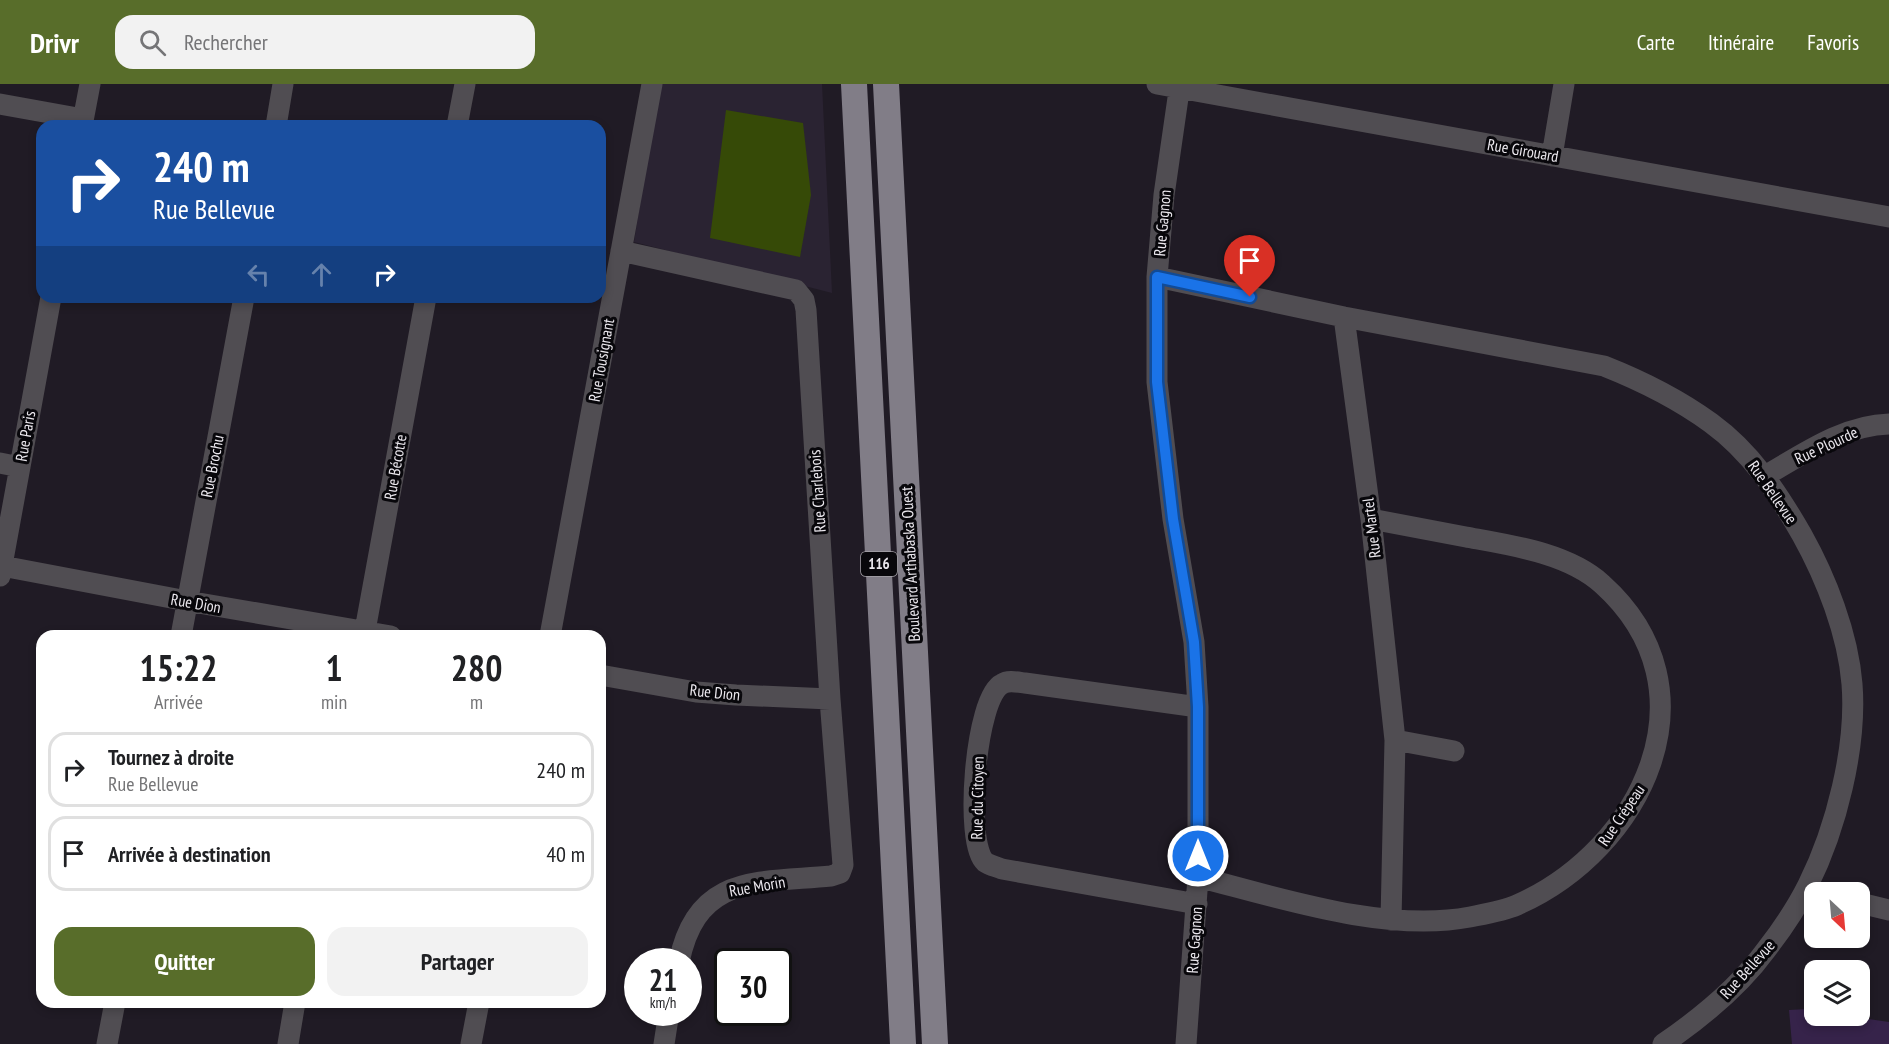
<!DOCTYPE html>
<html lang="fr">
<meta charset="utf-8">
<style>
:root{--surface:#fff;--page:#f2f2f2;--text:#202124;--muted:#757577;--line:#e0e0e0;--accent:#586d2a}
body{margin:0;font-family:"PT Sans Narrow",sans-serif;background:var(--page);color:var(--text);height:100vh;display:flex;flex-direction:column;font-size:22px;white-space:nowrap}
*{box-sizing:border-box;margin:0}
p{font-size:20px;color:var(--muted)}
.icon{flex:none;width:33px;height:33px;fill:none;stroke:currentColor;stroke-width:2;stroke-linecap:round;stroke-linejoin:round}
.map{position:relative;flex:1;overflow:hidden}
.sheet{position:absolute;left:36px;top:546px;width:570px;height:378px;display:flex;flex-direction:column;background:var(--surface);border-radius:18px;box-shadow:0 3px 9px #0003}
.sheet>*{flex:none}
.hud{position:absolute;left:36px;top:36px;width:570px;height:183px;border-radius:18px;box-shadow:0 3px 9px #0003;background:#1a4fa0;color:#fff;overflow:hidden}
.needle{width:39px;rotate:154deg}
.fabs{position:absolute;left:1804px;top:798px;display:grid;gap:12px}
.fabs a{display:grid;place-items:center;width:66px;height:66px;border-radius:12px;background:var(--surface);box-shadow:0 3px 9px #0003;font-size:30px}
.speed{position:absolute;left:624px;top:864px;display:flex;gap:12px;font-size:30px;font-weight:700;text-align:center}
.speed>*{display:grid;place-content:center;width:78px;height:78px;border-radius:50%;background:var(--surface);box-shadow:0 3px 9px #0003;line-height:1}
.speed small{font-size:15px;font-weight:400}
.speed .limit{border:3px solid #111;border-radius:9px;background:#fff;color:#111}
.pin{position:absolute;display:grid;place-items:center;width:51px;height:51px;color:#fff;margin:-62px -26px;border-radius:50% 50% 50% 0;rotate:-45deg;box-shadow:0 0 6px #0007}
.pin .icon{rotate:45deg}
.me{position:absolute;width:66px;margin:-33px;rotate:0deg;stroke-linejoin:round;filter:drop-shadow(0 0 4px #0008)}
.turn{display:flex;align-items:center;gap:21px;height:126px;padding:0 18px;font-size:27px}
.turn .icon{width:78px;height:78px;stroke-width:2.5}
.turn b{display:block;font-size:42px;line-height:51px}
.lanes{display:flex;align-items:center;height:57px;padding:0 18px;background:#0003;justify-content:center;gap:30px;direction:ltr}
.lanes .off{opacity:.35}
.eta{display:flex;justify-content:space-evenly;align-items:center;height:102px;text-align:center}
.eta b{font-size:36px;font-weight:700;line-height:42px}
.cta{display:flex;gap:12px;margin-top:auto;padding:12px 18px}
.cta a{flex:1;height:69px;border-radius:18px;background:var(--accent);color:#fff;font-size:24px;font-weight:700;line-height:69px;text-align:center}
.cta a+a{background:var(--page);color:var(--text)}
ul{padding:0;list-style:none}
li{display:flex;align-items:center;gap:18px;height:75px;margin:0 12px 9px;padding:0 6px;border:3px solid var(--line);border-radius:18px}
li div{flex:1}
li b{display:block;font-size:22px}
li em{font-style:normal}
header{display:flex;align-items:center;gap:36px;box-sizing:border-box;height:84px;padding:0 30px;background:var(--accent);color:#fff}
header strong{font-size:28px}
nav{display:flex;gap:33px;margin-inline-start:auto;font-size:21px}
.search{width:420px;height:54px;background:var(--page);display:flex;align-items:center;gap:15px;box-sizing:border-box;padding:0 21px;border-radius:18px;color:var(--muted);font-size:22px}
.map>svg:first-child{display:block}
.built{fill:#2a2332}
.green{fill:#36234a}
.building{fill:#364a07}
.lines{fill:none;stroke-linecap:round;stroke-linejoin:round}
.minor{stroke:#504d52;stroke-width:21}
.major{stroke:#817d87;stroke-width:26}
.route-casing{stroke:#114b97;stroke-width:15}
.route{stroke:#1a73e8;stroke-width:10}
.labels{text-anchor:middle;stroke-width:6;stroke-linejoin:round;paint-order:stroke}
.shield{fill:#08070b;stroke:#a7a4aa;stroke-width:1.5}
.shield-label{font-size:15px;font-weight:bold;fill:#ebe8ee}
.street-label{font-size:16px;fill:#ebe8ee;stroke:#08070b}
</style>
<header>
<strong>Drivr</strong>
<div class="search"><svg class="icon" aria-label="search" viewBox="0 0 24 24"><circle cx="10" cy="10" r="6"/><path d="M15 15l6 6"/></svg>Rechercher</div>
<nav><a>Carte</a><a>Itinéraire</a><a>Favoris</a></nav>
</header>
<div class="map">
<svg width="1889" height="960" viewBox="0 0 1889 960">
<rect width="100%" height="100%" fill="#201b25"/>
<path class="built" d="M 659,0 L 822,0 L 832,209 L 634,158 Z"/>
<path class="green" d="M 1808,925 L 1815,926 L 1815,932 L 1848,932 L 1889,938 L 1889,960 L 1792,960 L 1789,926 Z"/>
<path class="building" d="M 726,26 L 803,39 L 811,111 L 800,173 L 710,154 Z"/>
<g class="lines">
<path class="minor" d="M 1157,0 L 1889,133
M 1180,0 L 1164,111 L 1157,193 L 1157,298 L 1173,435 L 1194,558 L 1198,623 L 1198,793 L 1186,960
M 0,20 L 83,35
M 82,42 L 90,0
M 276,42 L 283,0
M 457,42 L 465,0
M 1552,72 L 1564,0
M 621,167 L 796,206 L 804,216 L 806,226 L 830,615 L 843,781 L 840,789 L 831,792 C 759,799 697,789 679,878
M 1157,193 L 1344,233 L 1604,282 C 1642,297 1678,315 1711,339 C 1751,368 1778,409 1802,451 C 1826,494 1848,550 1852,600 C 1857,663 1836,745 1808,801 C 1798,821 1780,848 1766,866 C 1739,903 1701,934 1663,960
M 1344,233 L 1371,435 L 1395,656 L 1391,836
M 0,379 L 20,383
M 1765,392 C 1803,370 1844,341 1889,340
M 2,482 L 187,517 L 391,552
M 0,492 L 51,213
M 181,552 L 244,213
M 364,552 L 426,213
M 550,552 L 652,0
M 600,591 L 696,608 L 736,611 L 830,615
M 1395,656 L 1454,667
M 1198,793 C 1280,814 1386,849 1470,833 C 1485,830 1503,827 1517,821 C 1642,766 1720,606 1602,500 C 1568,469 1510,461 1466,453 C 1434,447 1403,441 1371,435
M 1860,819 L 1889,826
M 1197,820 L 1002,785 C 997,783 989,781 985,778 C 964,760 975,613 1002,600 C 1008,596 1017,598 1025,599 L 1198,623
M 107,960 L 115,918
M 288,960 L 295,918
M 471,960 L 479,918
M 664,960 L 669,928"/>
<path class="major" d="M 854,0 L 903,960
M 886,0 L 935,960"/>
</g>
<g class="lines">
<defs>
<path id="route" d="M 1198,772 L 1198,623 L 1194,558 L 1173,435 L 1157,298 L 1157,193 L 1250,213"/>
</defs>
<use href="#route" class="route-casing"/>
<use href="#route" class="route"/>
</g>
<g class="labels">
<rect class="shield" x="861" y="468" width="36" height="24" rx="4.5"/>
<g class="shield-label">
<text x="879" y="485">116</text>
</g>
<g class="street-label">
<text transform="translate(1523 66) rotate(10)" y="6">Rue Girouard</text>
<text transform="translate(1162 139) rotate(-85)" y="6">Rue Gagnon</text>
<text transform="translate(601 276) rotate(-80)" y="6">Rue Tousignant</text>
<text transform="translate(25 352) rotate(-80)" y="6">Rue Paris</text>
<text transform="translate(1826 361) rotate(-25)" y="6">Rue Plourde</text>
<text transform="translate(212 382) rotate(-79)" y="6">Rue Brochu</text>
<text transform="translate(395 383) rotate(-80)" y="6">Rue Bécotte</text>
<text transform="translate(817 407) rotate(-94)" y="6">Rue Charlebois</text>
<text transform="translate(1773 408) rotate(55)" y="6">Rue Bellevue</text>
<text transform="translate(1371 444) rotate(-97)" y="6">Rue Martel</text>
<text transform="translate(910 480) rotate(-93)" y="6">Boulevard Arthabaska Ouest</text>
<text transform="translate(196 519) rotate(10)" y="6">Rue Dion</text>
<text transform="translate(715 608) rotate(6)" y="6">Rue Dion</text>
<text transform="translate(977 714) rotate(-89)" y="6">Rue du Citoyen</text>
<text transform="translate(1621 731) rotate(-56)" y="6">Rue Crépeau</text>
<text transform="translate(757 802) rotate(-10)" y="6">Rue Morin</text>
<text transform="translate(1194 856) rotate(-86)" y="6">Rue Gagnon</text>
<text transform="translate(1747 885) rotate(-48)" y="6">Rue Bellevue</text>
</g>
</g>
</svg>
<div class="fabs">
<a><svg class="needle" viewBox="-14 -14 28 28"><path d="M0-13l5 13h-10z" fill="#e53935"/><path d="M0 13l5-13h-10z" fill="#757577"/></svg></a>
<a><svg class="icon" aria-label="layers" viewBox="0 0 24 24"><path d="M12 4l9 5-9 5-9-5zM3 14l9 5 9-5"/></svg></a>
</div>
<div class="speed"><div>21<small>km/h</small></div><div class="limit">30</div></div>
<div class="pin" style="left:1250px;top:213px;background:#d93025"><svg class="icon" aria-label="arrive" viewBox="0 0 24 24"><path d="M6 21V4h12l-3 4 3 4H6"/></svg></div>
<svg class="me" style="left:1198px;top:772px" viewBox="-20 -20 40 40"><circle r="17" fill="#1a73e8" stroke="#fff" stroke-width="3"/><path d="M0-11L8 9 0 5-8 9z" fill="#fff"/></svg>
<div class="hud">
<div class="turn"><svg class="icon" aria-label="right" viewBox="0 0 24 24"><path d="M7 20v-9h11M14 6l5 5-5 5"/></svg><div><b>240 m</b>Rue Bellevue</div></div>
<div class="lanes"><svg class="icon off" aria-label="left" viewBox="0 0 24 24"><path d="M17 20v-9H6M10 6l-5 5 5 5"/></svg><svg class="icon off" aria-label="ahead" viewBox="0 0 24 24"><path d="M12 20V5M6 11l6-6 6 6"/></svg><svg class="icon" aria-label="right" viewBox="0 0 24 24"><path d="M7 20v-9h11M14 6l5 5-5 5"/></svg></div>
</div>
<section class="sheet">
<div class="eta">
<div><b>15:22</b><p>Arrivée</p></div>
<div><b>1</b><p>min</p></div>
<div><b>280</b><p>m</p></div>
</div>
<ul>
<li><svg class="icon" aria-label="right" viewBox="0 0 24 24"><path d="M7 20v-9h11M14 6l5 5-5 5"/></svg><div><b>Tournez à droite</b><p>Rue Bellevue</p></div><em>240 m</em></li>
<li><svg class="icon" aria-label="arrive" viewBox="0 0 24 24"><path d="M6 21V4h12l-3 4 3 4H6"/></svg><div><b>Arrivée à destination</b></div><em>40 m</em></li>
</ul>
<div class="cta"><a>Quitter</a><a>Partager</a></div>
</section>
</div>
